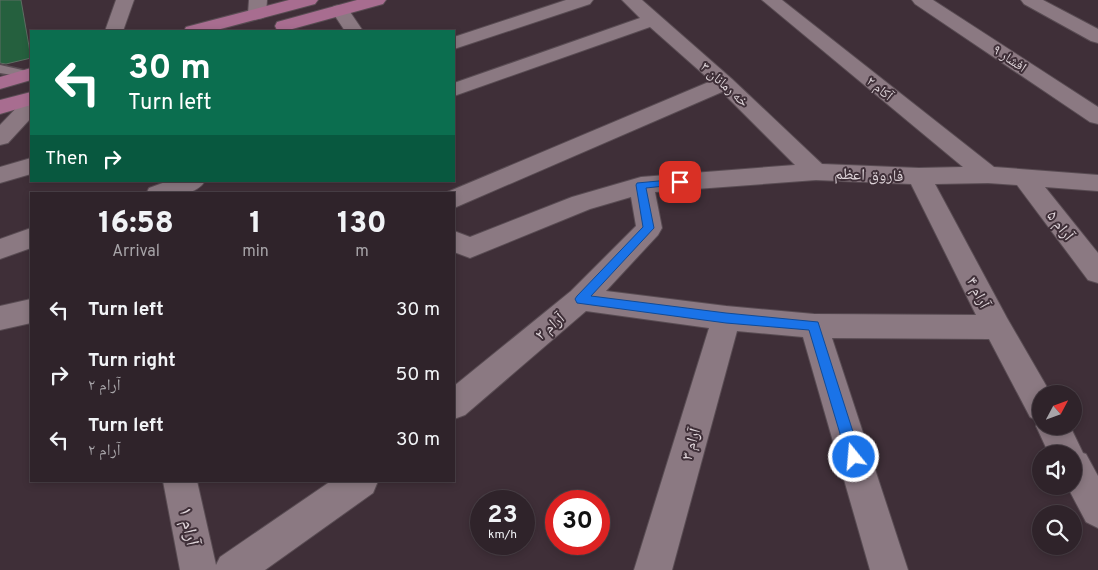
<!DOCTYPE html>
<meta charset="utf-8">
<style>
:root{--surface:#2f232a;--page:#3b2f36;--text:#f1f3f6;--muted:#a7a4a8;--line:#4a4047}
body{margin:0;font-family:Overpass,"Noto Naskh Arabic",sans-serif;background:var(--page);color:var(--text);height:100vh;display:flex;flex-direction:column;font-size:19px;white-space:nowrap}
*{box-sizing:border-box;margin:0}
p{font-size:16px;color:var(--muted)}
.icon{flex:none;width:28px;height:28px;fill:none;stroke:currentColor;stroke-width:2;stroke-linecap:round;stroke-linejoin:round}
.map{position:relative;flex:1;overflow:hidden}
.panel{position:absolute;left:30px;top:192px;width:425px;height:290px;display:flex;flex-direction:column;background:var(--surface);border-radius:0px;box-shadow:0 2px 8px #0003,0 0 0 1px var(--line)}
.panel>*{flex:none}
.guide{position:absolute;left:30px;top:30px;width:425px;height:152px;border-radius:0px;box-shadow:0 2px 8px #0003,0 0 0 1px var(--line);background:#0b6e4f;color:#fff;overflow:hidden}
.needle{width:32px;rotate:49deg}
.buttons{position:absolute;left:1032px;top:385px;display:grid;gap:10px}
.buttons a{display:grid;place-items:center;width:50px;height:50px;border-radius:50%;background:var(--surface);box-shadow:0 2px 8px #0003,0 0 0 1px var(--line);font-size:25px}
.speed{position:absolute;left:470px;top:490px;display:flex;gap:10px;font-size:25px;font-weight:700;text-align:center}
.speed>*{display:grid;place-content:center;width:65px;height:65px;border-radius:50%;background:var(--surface);box-shadow:0 2px 8px #0003,0 0 0 1px var(--line);line-height:1}
.speed small{font-size:12px;font-weight:400}
.speed .limit{border:8px solid #d22;background:#fff;color:#111}
.pin{position:absolute;display:grid;place-items:center;width:42px;height:42px;color:#fff;margin:-21px;border-radius:10px;box-shadow:0 2px 8px #0006}
.me{position:absolute;width:55px;margin:-28px;rotate:343deg;stroke-linejoin:round;filter:drop-shadow(0 0 4px #0008)}
.turn{display:flex;align-items:center;gap:18px;height:105px;padding:0 15px;font-size:22px}
.turn .icon{width:65px;height:65px;stroke-width:2.5}
.turn b{display:block;font-size:35px;line-height:42px}
.then{display:flex;align-items:center;height:48px;padding:0 15px;background:#0003;gap:10px;font-size:19px}
.eta{display:flex;justify-content:space-evenly;align-items:center;height:85px;text-align:center}
.eta b{font-size:30px;font-weight:800;line-height:35px}
ul{padding:0;list-style:none}
li{display:flex;align-items:center;gap:15px;height:65px;padding:0 15px}
li div{flex:1}
li b{display:block;font-size:19px}
li em{font-style:normal}
.map>svg:first-child{display:block}
.building{fill:#25603e;stroke:#5d6d62}
.lines{fill:none;stroke-linecap:round;stroke-linejoin:round}
.lane-casing{stroke:#594c53;stroke-width:3}
.street-casing{stroke:#594c53;stroke-width:2}
.primary-casing{stroke:#594c53;stroke-width:2}
.lane{fill:#8b7982;fill-rule:evenodd}
.street{fill:#8b7982;fill-rule:evenodd}
.primary{fill:#a86d90;fill-rule:evenodd}
.route{fill:#1a73e8;stroke:#114b97}
.labels{text-anchor:middle;stroke-width:4;stroke-linejoin:round;paint-order:stroke}
.far-street-label{font-size:14px;fill:#dfd5da;stroke:#3f2f38}
.street-label{font-size:16px;fill:#dfd5da;stroke:#3f2f38}
.near-street-label{font-size:19px;fill:#dfd5da;stroke:#3f2f38}
</style>
<div class="map">
<svg width="1098" height="570" viewBox="0 0 1098 570">
<rect width="100%" height="100%" fill="#3f2f38"/>
<path class="building" d="M 0,0 L 21,0 L 31,58 L 6,64 L 0,63 Z"/>
<g class="lines">
<defs>
<path id="lane" d="M 0,65 L 31,72 L 31,78 L 0,73 Z"/>
<path id="street" d="M 116,0 L 134,0 L 123,31 L 105,31 Z
M 249,0 L 267,0 L 266,14 L 263,18 L 257,19 L 251,18 L 248,14 Z
M 566,0 L 593,0 L 590,4 L 454,49 L 454,37 Z
M 622,0 L 642,0 L 732,79 L 822,164 L 919,168 L 963,167 L 762,0 L 782,0 L 994,167 L 1098,175 L 1098,191 L 1045,187 L 1098,253 L 1098,283 L 1088,280 L 1017,185 L 988,183 L 935,184 L 1007,318 L 1051,394 L 1041,394 L 1041,426 L 1070,426 L 1083,453 L 1086,454 L 1098,476 L 1098,528 L 1086,522 L 1067,486 L 1074,486 L 1074,454 L 1049,454 L 1036,426 L 1038,421 L 1030,417 L 989,339 L 832,338 L 908,570 L 870,570 L 803,337 L 737,331 L 672,570 L 634,570 L 709,328 L 586,311 L 465,415 L 454,419 L 454,386 L 571,291 L 636,226 L 631,197 L 590,209 L 470,258 L 454,252 L 454,231 L 470,237 L 572,197 L 641,177 L 795,165 L 722,92 L 454,208 L 454,194 L 445,193 L 711,81 L 650,27 L 454,96 L 454,83 L 640,18 ZM 816,180 L 911,184 L 976,315 L 814,314 L 726,306 L 606,291 L 658,235 L 662,228 L 655,192 Z
M 912,0 L 933,0 L 1098,107 L 1098,124 L 1090,122 L 915,4 Z
M 1021,0 L 1043,0 L 1098,29 L 1098,43 L 1091,41 L 1024,4 Z
M 340,5 L 346,6 L 363,31 L 345,31 L 331,10 L 334,6 Z
M 31,99 L 31,118 L 8,143 L 0,145 L 0,125 L 23,101 Z
M 31,158 L 31,174 L 0,183 L 0,167 Z
M 168,181 L 205,181 C 194,199 164,194 146,194 L 149,188 Z
M 31,228 L 31,248 L 0,259 L 0,239 Z
M 31,299 L 31,323 L 0,330 L 0,306 Z
M 163,481 L 197,481 L 216,565 L 220,557 L 331,481 L 378,481 L 373,493 L 265,570 L 180,570 Z"/>
<path id="primary" d="M 289,0 L 318,0 L 315,4 L 213,31 L 184,31 L 186,27 Z
M 357,0 L 386,0 L 383,4 L 285,31 L 277,30 L 275,26 L 277,22 Z
M 31,68 L 31,80 L 0,89 L 0,77 Z
M 31,92 L 31,105 L 0,114 L 0,100 Z"/>
</defs>
<use href="#lane" class="lane-casing"/>
<use href="#street" class="street-casing"/>
<use href="#primary" class="primary-casing"/>
<use href="#lane" class="lane"/>
<use href="#street" class="street"/>
<use href="#primary" class="primary"/>
</g>
<path class="route" d="M 680,179 L 683,180 L 683,184 L 646,188 L 654,228 L 591,296 L 726,313 L 818,322 L 861,457 L 859,462 L 854,464 L 849,462 L 847,457 L 809,330 L 726,323 L 577,303 L 575,299 L 577,296 L 643,227 L 636,185 L 637,183 Z"/>
<g class="labels">
<g class="far-street-label">
<text transform="translate(1010 58) rotate(34)" y="5">افشار ۹</text>
<text transform="translate(725 84) rotate(42)" y="5">خه رمانان ۳</text>
<text transform="translate(880 88) rotate(39)" y="5">آکام ۲</text>
</g>
<g class="street-label">
<text transform="translate(869 174) rotate(2)" y="6">فاروق اعظم</text>
<text transform="translate(1061 225) rotate(52)" y="6">آرام ۵</text>
<text transform="translate(979 292) rotate(63)" y="6">آرام ۴</text>
<text transform="translate(549 326) rotate(-40)" y="6">آرام ۲</text>
<text transform="translate(690 444) rotate(-74)" y="6">آرام ۳</text>
</g>
<g class="near-street-label">
<text transform="translate(190 526) rotate(78)" y="7">آرام ۱</text>
</g>
</g>
</svg>
<div class="buttons">
<a><svg class="needle" viewBox="-14 -14 28 28"><path d="M0-13l5 13h-10z" fill="#e53935"/><path d="M0 13l5-13h-10z" fill="#a7a4a8"/></svg></a>
<a><svg class="icon" aria-label="sound" viewBox="0 0 24 24"><path d="M4 9h4l5-4v14l-5-4H4zM17 9q2 3 0 6"/></svg></a>
<a><svg class="icon" aria-label="search" viewBox="0 0 24 24"><circle cx="10" cy="10" r="6"/><path d="M15 15l6 6"/></svg></a>
</div>
<div class="speed"><div>23<small>km/h</small></div><div class="limit">30</div></div>
<div class="pin" style="left:680px;top:182px;background:#d93025"><svg class="icon" aria-label="arrive" viewBox="0 0 24 24"><path d="M6 21V4h12l-3 4 3 4H6"/></svg></div>
<svg class="me" style="left:854px;top:457px" viewBox="-20 -20 40 40"><circle r="17" fill="#1a73e8" stroke="#fff" stroke-width="3"/><path d="M0-11L8 9 0 5-8 9z" fill="#fff"/></svg>
<div class="guide">
<div class="turn"><svg class="icon" aria-label="left" viewBox="0 0 24 24"><path d="M17 20v-9H6M10 6l-5 5 5 5"/></svg><div><b>30 m</b>Turn left</div></div>
<div class="then">Then<svg class="icon" aria-label="right" viewBox="0 0 24 24"><path d="M7 20v-9h11M14 6l5 5-5 5"/></svg></div>
</div>
<section class="panel">
<div class="eta">
<div><b>16:58</b><p>Arrival</p></div>
<div><b>1</b><p>min</p></div>
<div><b>130</b><p>m</p></div>
</div>
<ul>
<li><svg class="icon" aria-label="left" viewBox="0 0 24 24"><path d="M17 20v-9H6M10 6l-5 5 5 5"/></svg><div><b>Turn left</b></div><em>30 m</em></li>
<li><svg class="icon" aria-label="right" viewBox="0 0 24 24"><path d="M7 20v-9h11M14 6l5 5-5 5"/></svg><div><b>Turn right</b><p>آرام ۲</p></div><em>50 m</em></li>
<li><svg class="icon" aria-label="left" viewBox="0 0 24 24"><path d="M17 20v-9H6M10 6l-5 5 5 5"/></svg><div><b>Turn left</b><p>آرام ۲</p></div><em>30 m</em></li>
</ul>
</section>
</div>
